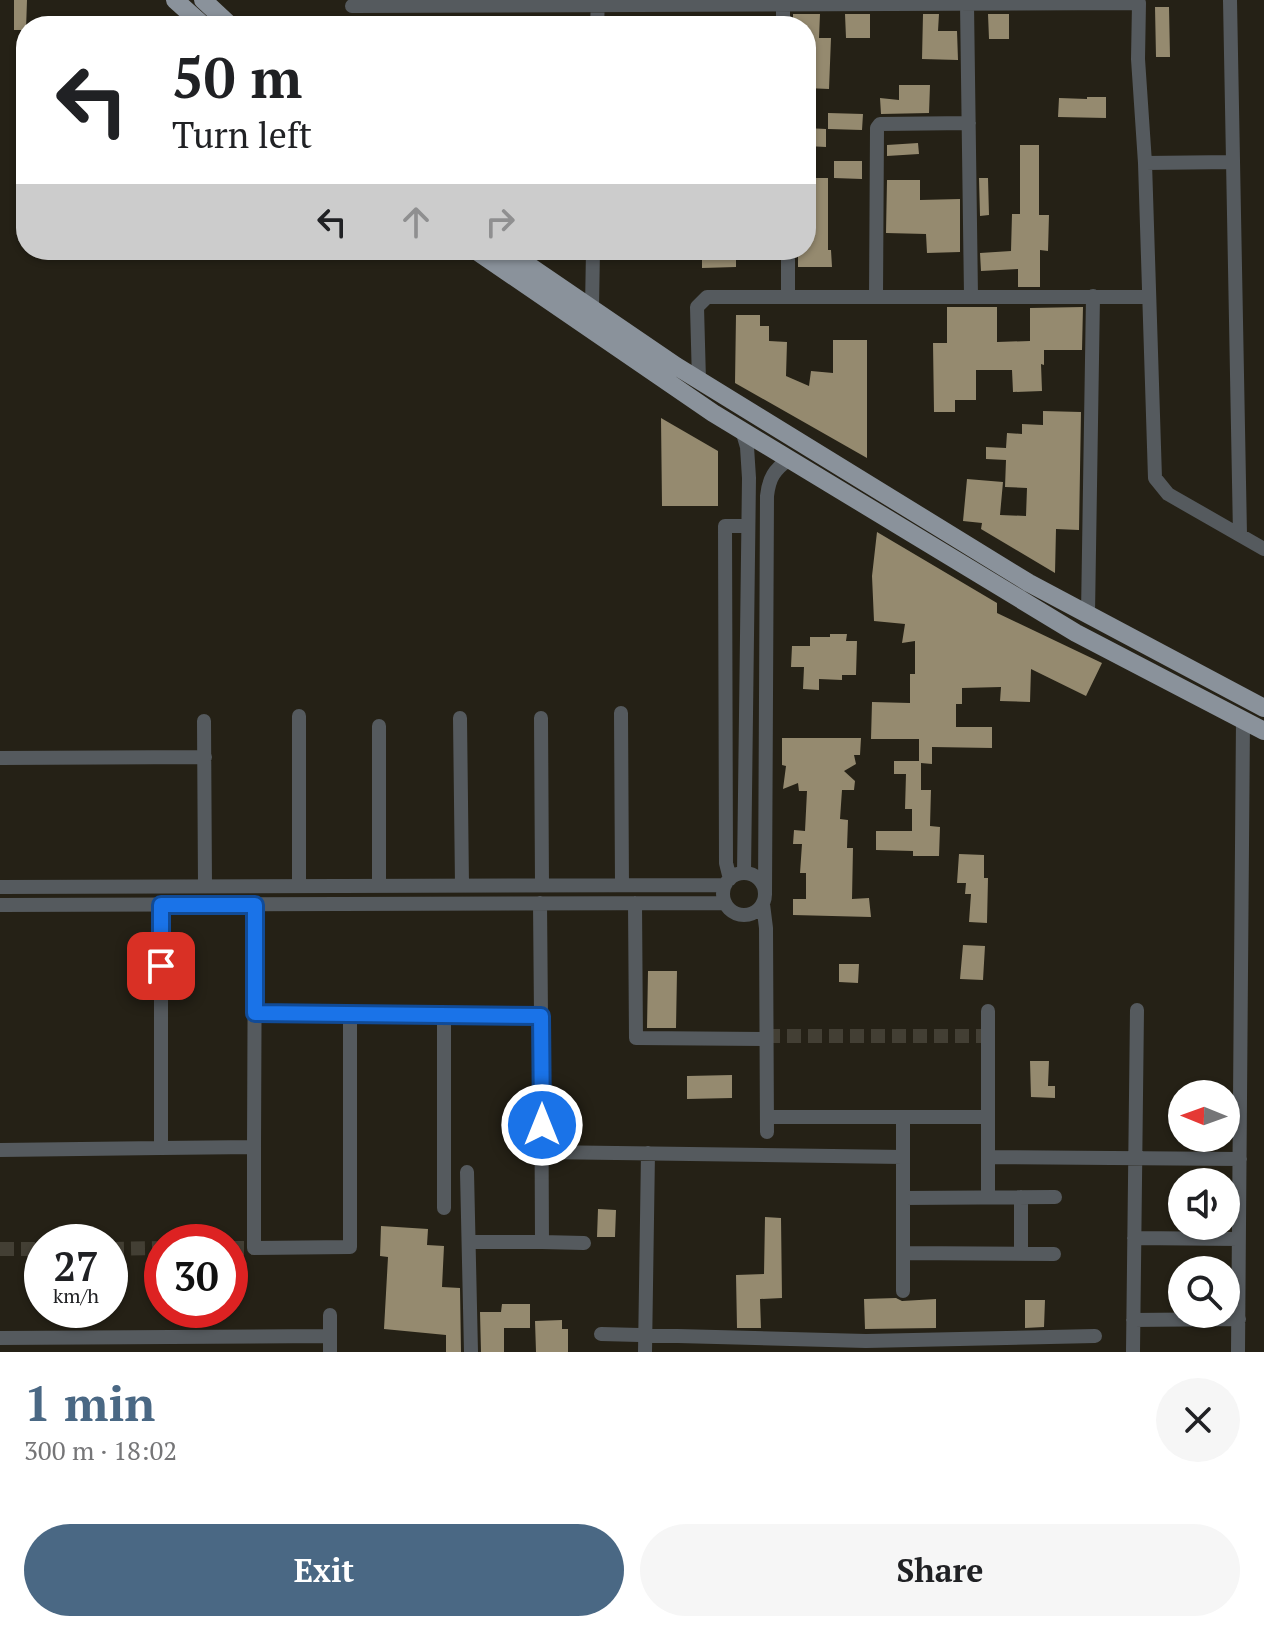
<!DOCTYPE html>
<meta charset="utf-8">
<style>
:root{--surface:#fff;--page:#f6f6f6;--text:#202124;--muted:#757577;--accent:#4a6884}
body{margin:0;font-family:"PT Serif",serif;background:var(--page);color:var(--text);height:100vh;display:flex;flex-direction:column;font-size:30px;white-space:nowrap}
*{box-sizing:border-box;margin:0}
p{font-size:26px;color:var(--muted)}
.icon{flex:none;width:44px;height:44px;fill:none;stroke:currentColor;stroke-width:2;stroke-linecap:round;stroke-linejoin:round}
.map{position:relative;height:1352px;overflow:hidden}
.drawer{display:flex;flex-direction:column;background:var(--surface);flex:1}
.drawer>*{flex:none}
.top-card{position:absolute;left:16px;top:16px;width:800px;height:244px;border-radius:32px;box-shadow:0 2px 6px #0004;background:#fff;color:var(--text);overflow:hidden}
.needle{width:52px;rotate:271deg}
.fabs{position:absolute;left:1168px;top:1080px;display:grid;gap:16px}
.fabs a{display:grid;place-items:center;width:72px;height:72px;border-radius:50%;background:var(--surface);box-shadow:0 2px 6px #0004;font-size:40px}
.speed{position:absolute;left:24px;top:1224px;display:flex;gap:16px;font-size:40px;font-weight:700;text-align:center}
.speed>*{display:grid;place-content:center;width:104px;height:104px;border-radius:50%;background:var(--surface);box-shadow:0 2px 6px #0004;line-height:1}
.speed small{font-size:20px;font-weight:400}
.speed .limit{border:12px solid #d22;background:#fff;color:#111}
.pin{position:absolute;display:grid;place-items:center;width:68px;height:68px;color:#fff;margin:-34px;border-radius:16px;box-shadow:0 4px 12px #0006}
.me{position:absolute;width:88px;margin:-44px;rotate:0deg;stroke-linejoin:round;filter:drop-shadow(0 0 6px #0008)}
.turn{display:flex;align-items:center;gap:28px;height:168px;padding:0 24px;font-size:36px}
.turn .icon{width:104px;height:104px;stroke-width:2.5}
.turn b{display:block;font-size:56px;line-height:68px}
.lanes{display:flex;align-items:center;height:76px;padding:0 24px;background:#0003;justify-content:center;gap:40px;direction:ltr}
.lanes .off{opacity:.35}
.round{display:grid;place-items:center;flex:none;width:84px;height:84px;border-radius:42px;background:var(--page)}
.head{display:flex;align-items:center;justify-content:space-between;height:136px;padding:0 24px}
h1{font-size:48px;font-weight:700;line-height:60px;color:var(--accent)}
.cta{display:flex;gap:16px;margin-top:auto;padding:16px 24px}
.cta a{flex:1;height:92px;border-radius:48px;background:var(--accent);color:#fff;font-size:32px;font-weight:700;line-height:92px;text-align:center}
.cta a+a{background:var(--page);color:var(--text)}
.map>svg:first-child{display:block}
.building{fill:#958a6f}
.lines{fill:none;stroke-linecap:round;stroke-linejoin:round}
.minor-tunnel{stroke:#433f34;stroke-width:14;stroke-dasharray:14 7;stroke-linecap:butt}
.minor{stroke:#555a5e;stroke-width:14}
.major{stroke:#8a929b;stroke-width:18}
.route-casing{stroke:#114b97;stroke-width:20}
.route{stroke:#1a73e8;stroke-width:14}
</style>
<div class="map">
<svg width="1264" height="1352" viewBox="0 0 1264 1352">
<rect width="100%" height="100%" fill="#252116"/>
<path class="building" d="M 14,0 L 27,0 L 26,30 L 14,30 Z
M 1155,7 L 1169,7 L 1170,57 L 1156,57 Z
M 793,14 L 820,14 L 819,38 L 831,38 L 829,89 L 806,88 L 806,26 L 793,26 Z
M 845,14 L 870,14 L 870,38 L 846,38 Z
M 923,14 L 939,14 L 938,31 L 957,31 L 958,60 L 922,59 Z
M 988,14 L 1009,14 L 1009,39 L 989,39 Z
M 899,85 L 930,85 L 929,113 L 881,114 L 880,98 L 899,100 Z
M 1087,97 L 1106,97 L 1106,118 L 1058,117 L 1059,98 L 1087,99 Z
M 828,113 L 863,114 L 862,130 L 828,129 Z
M 806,128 L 826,129 L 826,147 L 806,146 Z
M 918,143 L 919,154 L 887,156 L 887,145 Z
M 1020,145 L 1039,145 L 1039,215 L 1049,215 L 1048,251 L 1040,250 L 1040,287 L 1018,287 L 1018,269 L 981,271 L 980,253 L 1011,251 L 1012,214 L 1020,214 Z
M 834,161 L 862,161 L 862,179 L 834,178 Z
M 806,178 L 828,178 L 828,250 L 831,250 L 832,267 L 798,267 L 798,250 L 806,250 Z
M 979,178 L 988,178 L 989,215 L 980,216 Z
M 887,180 L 920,180 L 920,200 L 960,199 L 960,252 L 927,253 L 926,234 L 886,233 Z
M 702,250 L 736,250 L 736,267 L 702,268 Z
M 947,307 L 997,307 L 997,342 L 1030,341 L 1030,308 L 1083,307 L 1082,350 L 1044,350 L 1044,365 L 1041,364 L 1042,391 L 1013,392 L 1012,370 L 976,370 L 976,400 L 955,400 L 955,412 L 934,412 L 933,343 L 947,343 Z
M 736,315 L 760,315 L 760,326 L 769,326 L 769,341 L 787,342 L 786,376 L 809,386 L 811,371 L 833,373 L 833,340 L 867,340 L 867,458 L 735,383 Z
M 1043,411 L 1081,412 L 1079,530 L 1056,529 L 1055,573 L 981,529 L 982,523 L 963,521 L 967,479 L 1003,482 L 1000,515 L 1026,516 L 1027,488 L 1005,487 L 1006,460 L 986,459 L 986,447 L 1006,448 L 1007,433 L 1022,434 L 1022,424 L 1043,425 Z
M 661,418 L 718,451 L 718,506 L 662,506 Z
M 877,532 L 997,603 L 997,613 L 1102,663 L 1086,696 L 1031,669 L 1030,702 L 1000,701 L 1001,687 L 962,688 L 962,704 L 956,704 L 956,727 L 992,727 L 992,748 L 932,747 L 932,764 L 921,763 L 921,790 L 931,790 L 930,826 L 940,827 L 939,856 L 913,856 L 913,851 L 876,850 L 876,831 L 912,831 L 912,809 L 905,809 L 906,774 L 894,774 L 894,761 L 919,761 L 919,739 L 871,739 L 872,702 L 910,703 L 910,674 L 915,674 L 915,641 L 902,643 L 905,624 L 874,621 L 872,576 Z
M 830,634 L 847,634 L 846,641 L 857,641 L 856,675 L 842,675 L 842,680 L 819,679 L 819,690 L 803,689 L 804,667 L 791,667 L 792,646 L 810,646 L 810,637 L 830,637 Z
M 782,738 L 861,738 L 860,755 L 854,755 L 856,764 L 844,771 L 855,781 L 854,790 L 842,790 L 840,819 L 848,820 L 847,848 L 853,848 L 852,899 L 869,898 L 871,917 L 793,915 L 793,899 L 806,899 L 806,873 L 800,873 L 802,844 L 793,844 L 794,830 L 805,831 L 807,791 L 799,791 L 798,783 L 783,789 L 786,766 L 782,765 Z
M 959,854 L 984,855 L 984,878 L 988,878 L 987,923 L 969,922 L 971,894 L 965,894 L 966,883 L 957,883 Z
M 963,945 L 985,946 L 983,980 L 960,979 Z
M 839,964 L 859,964 L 858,983 L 839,982 Z
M 648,971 L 677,971 L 676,1028 L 647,1028 Z
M 1030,1061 L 1049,1061 L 1048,1086 L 1055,1086 L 1055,1098 L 1031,1097 Z
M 732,1075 L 732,1098 L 687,1099 L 687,1076 Z
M 598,1209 L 616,1210 L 615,1237 L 597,1237 Z
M 765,1217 L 781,1218 L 782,1298 L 760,1299 L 761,1328 L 737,1328 L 736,1275 L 764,1274 Z
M 381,1226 L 428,1229 L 427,1245 L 444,1246 L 442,1287 L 460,1288 L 461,1352 L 446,1352 L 446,1335 L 384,1329 L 388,1257 L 380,1256 Z
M 896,1298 L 902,1301 L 936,1299 L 936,1328 L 865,1329 L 864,1299 Z
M 1025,1300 L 1045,1300 L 1044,1327 L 1025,1328 Z
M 502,1304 L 530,1304 L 530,1328 L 504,1328 L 504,1352 L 481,1352 L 480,1312 L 501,1312 Z
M 562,1320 L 562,1329 L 568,1329 L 568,1352 L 536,1352 L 535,1321 Z"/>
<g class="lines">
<path class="minor-tunnel" d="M 766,1036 L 988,1036
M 230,1248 L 254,1248
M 0,1249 L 42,1249
M 110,1249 L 162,1248"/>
<path class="minor" d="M 1230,0 L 1240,535
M 783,4 L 783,26
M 967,4 L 971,296
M 352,6 L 1139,3 L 1138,59 L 1145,163 L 1155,478 L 1168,494 L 1264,549
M 597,26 L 598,0
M 1145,163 L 1233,162
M 788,250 L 788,297
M 876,297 L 877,128 L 880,124 L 969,123
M 592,308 L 593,250
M 699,381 L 697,307 L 707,297 L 1149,297
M 742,430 L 747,447 L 749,478 L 744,873
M 1088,614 L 1093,296
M 621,713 L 622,885
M 460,718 L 462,885
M 541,718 L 542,885
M 204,721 L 205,886
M 0,758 L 205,757
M723 894a21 21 0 1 1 42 0a21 21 0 1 1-42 0Z
M 730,879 L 726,863 L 725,526 L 747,526
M 299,886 L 299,716
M 379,886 L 379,726
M 0,887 L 725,885
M 765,895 L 767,496 C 769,478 774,470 789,459
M 635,903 L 636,1038 L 766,1039
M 763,904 L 766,928 L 767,1132
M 0,905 L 725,903
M 161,905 L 161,1148 L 254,1147 L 255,905
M 255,1013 L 541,1016 L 540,903
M 767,1117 L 903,1117
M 988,1117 L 903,1117 L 903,1198 L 1055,1197
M 254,1147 L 254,1248 L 350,1247 L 350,1014
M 0,1150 L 161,1148
M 542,1152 L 903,1157
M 988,1157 L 1240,1159
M 467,1172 L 471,1352
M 988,1197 L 988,1011
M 1021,1197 L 1021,1253
M 903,1198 L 903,1253
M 444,1208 L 444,1015
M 1134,1238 L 1239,1239
M 474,1242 L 542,1242 L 541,1016
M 542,1242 L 584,1243
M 903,1291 L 903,1253 L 1054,1254
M 1133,1320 L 1239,1319
M 601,1334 L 866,1341 L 1095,1336
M 0,1338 L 330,1336
M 330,1352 L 330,1315
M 645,1352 L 648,1153
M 1133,1352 L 1137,1010
M 1238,1352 L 1243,720"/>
<path class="major" d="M 175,0 L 204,26
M 203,0 L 231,26
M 475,250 L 713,413 L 1076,633 L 1264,731
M 506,250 L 676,366 L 1029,583 L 1264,708"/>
</g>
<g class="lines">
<defs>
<path id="route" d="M 161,966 L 161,905 L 255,905 L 255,1013 L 541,1016 L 542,1125"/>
</defs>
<use href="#route" class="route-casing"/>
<use href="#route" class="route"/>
</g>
</svg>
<div class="fabs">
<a><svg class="needle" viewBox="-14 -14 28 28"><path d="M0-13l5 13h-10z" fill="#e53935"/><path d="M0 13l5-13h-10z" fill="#757577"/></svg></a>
<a><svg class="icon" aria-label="sound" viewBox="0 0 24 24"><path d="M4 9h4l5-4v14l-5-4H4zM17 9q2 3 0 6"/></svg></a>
<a><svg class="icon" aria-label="search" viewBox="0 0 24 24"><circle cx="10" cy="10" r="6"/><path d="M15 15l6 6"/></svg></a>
</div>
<div class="speed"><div>27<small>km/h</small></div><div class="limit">30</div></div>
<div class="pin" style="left:161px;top:966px;background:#d93025"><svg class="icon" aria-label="arrive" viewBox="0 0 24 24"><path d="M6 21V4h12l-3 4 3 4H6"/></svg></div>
<svg class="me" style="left:542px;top:1125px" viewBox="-20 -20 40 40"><circle r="17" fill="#1a73e8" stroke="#fff" stroke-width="3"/><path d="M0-11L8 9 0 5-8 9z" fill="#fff"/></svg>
<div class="top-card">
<div class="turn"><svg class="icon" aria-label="left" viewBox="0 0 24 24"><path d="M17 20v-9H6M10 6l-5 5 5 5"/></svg><div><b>50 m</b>Turn left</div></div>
<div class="lanes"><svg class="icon" aria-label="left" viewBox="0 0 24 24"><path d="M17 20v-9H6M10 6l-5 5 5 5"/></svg><svg class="icon off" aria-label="ahead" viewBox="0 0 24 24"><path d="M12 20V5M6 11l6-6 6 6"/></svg><svg class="icon off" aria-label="right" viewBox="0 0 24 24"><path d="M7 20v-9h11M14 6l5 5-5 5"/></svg></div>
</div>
</div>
<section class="drawer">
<div class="head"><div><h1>1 min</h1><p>300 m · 18:02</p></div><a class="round"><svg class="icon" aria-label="close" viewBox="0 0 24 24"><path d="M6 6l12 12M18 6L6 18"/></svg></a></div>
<div class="cta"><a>Exit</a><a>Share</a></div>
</section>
